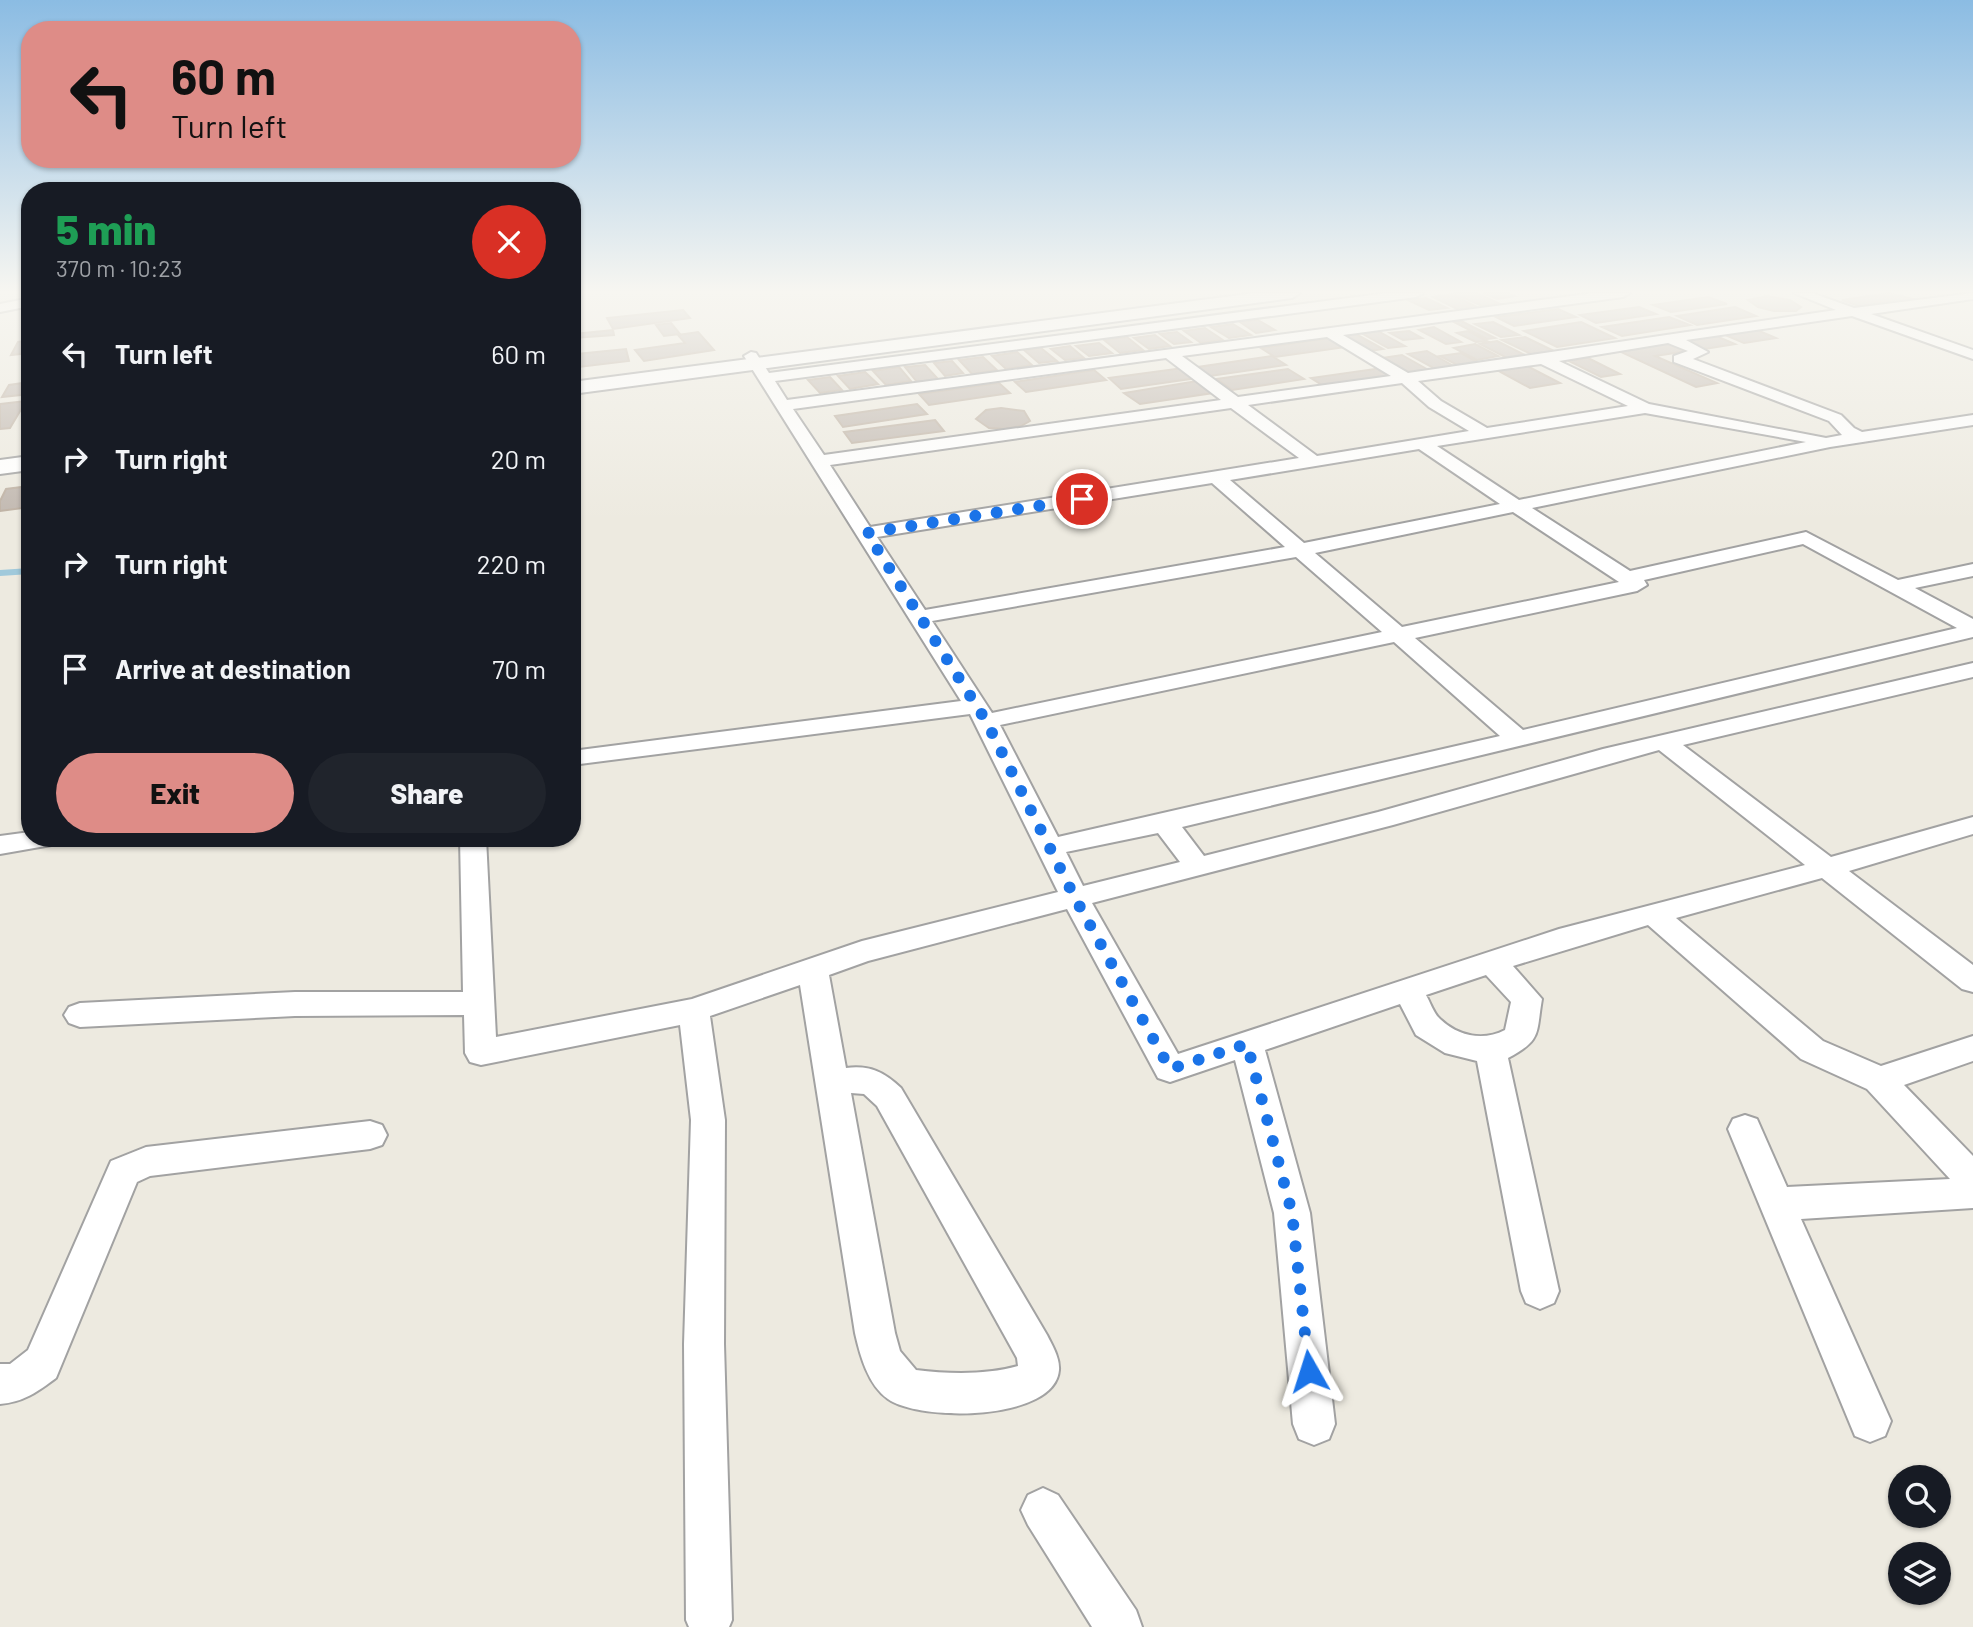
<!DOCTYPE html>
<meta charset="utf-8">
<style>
:root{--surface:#171b24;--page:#20242c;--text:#f1f3f6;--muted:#9ea1a6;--accent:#de8c87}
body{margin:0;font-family:Barlow,sans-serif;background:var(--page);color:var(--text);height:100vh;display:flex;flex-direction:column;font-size:26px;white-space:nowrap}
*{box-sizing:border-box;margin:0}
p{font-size:23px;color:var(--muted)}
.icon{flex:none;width:38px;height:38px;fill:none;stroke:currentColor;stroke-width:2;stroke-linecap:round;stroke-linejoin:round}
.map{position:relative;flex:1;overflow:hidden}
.details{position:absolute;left:21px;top:182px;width:560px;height:665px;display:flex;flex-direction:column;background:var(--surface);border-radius:28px;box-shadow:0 2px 5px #0004}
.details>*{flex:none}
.guide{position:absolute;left:21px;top:21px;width:560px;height:147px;border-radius:28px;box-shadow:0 2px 5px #0004;background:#de8c87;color:#111;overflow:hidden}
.controls{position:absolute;left:1888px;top:1465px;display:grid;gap:14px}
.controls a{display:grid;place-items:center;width:63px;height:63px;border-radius:50%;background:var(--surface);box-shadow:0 2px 5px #0004;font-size:35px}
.pin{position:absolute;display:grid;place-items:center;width:60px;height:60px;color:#fff;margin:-30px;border:4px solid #fff;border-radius:50%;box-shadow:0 2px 7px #0007}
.me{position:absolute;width:77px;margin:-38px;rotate:354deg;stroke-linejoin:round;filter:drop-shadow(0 0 5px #0008)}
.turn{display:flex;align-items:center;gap:24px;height:147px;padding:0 35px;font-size:32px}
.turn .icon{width:91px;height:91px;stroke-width:2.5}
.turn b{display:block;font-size:49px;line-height:60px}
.round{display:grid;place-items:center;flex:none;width:74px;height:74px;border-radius:37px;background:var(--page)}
.head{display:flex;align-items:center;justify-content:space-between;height:119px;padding:0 35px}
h1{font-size:42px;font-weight:800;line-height:52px;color:#1e9e55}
.cta{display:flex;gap:14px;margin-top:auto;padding:14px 35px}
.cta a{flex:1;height:80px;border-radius:42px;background:var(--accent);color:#111;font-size:28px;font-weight:800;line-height:80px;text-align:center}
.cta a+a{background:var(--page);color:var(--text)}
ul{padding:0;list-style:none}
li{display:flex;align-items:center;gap:21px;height:105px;padding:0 35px}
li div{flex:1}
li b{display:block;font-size:26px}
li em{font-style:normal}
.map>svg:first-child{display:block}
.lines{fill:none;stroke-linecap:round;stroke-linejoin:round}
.stream{stroke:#a0c9db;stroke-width:6}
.building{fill:#c1b8b0;stroke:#beb1a3;stroke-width:2}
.minor-casing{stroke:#a2a2a2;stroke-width:4}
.tertiary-casing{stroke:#a2a2a2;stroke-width:4}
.minor{fill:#fff;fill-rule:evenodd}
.tertiary{fill:#fff;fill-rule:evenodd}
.route{stroke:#1a73e8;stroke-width:12;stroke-dasharray:0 21.6}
</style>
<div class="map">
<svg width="1973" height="1627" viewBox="0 0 1973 1627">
<rect width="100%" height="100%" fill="#edeae0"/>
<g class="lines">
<path class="stream" d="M 0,573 L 30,571"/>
</g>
<path class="building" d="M 1453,293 L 1477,293 L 1500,304 L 1482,306 Z
M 1483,293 L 1508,293 L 1515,296 L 1497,299 Z
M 1889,293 L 1917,300 L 1864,308 L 1842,300 Z
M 1451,294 L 1477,307 L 1459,310 L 1433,297 Z
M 1767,296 L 1790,300 L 1801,307 L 1796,311 L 1774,311 L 1758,307 L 1748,300 Z
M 1708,297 L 1727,304 L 1671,312 L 1653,305 Z
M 1426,298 L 1447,308 L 1429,310 L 1408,300 Z
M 1639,307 L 1656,314 L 1596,323 L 1580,315 Z
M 1735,307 L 1756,316 L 1697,325 L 1677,316 Z
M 1558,309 L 1576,317 L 1514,326 L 1496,317 Z
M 683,310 L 690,318 L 613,329 L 607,318 Z
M 1669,317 L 1690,325 L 1622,336 L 1602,327 Z
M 1258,320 L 1275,330 L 1256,333 L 1240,322 Z
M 1461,321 L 1495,338 L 1487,339 L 1454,322 Z
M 1493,322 L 1519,335 L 1501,337 L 1475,324 Z
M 1581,322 L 1615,338 L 1557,347 L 1524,331 Z
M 671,323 L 680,334 L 664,336 L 656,325 Z
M 1233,324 L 1251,335 L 1229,338 L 1211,327 Z
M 1434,327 L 1461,342 L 1446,344 L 1419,330 Z
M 1205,328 L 1223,340 L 1201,343 L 1184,331 Z
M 613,330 L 614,335 L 574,338 L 574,334 Z
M 1757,330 L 1776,338 L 1744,343 L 1725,335 Z
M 1378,331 L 1405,346 L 1388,348 L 1361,333 Z
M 1409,331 L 1422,338 L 1403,340 L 1390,333 Z
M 1468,331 L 1487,341 L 1476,342 L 1457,333 Z
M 698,332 L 714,350 L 644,361 L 635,350 L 685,343 L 678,335 Z
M 1177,332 L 1191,342 L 1174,344 L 1160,334 Z
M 1354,333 L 1383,349 L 1370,351 L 1341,334 Z
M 1155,335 L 1170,346 L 1149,349 L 1134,338 Z
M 1716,336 L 1735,344 L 1705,349 L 1687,341 Z
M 1127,337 L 1143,350 L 1120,353 L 1104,340 Z
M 1525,337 L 1554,351 L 1531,354 L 1502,340 Z
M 1331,338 L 1346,347 L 1275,357 L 1261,348 Z
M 30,340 L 30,353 L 11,355 L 18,342 Z
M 1497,341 L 1525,355 L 1507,358 L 1480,344 Z
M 1099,343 L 1112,353 L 1089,356 L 1076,346 Z
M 1671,343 L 1688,351 L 1655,356 L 1717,383 L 1696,387 L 1619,351 Z
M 1475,344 L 1498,356 L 1477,360 L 1454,348 Z
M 1070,346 L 1084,358 L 1065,360 L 1051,349 Z
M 1041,348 L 1057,361 L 1039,363 L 1024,350 Z
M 626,349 L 629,361 L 579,367 L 577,354 Z
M 1427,351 L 1457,368 L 1439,371 L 1408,354 Z
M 1017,352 L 1032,365 L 1006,369 L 992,356 Z
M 1461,353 L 1483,365 L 1463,368 L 1440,356 Z
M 1402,355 L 1430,371 L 1411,374 L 1382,358 Z
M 1272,356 L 1286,365 L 1210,376 L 1198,367 Z
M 983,357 L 997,370 L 972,374 L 959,360 Z
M 1588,358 L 1620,374 L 1601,377 L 1569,361 Z
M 952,361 L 963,373 L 945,376 L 934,363 Z
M 925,365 L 938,379 L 917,382 L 905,367 Z
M 1527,366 L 1560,383 L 1530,388 L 1497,370 Z
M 899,367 L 911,381 L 886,385 L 873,371 Z
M 1183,368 L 1197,378 L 1121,389 L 1109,378 Z
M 1382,368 L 1397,377 L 1325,387 L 1311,378 Z
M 1288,369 L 1304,379 L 1232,390 L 1217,379 Z
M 1094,370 L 1106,380 L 1026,392 L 1015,382 Z
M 865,372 L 878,384 L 850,389 L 838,376 Z
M 830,377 L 842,390 L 820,393 L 808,380 Z
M 1197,381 L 1213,393 L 1140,404 L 1124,393 Z
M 30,382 L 30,394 L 2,397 L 9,385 Z
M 999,383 L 1010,393 L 929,405 L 919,394 Z
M 26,401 L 10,428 L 0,429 L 0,404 Z
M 917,404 L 927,414 L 843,427 L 835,416 Z
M 1001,408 L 1024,411 L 1030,421 L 1021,426 L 1005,429 L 989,428 L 976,419 L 986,410 Z
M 935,420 L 944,431 L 852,443 L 844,432 Z
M 30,486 L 30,507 L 0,511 L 0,501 L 6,489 Z"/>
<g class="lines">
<defs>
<path id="minor" d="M 1387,293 L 1423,293 L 1416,297 L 775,381 L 787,400 L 1594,293 L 1630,293 L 1623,297 L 1343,335 L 1408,373 L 1836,310 L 1794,293 L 1812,293 L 1854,308 L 1973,293 L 1973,299 L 1871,314 L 1973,350 L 1973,359 L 1852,316 L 1686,340 L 1708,352 L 1693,359 L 1841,415 L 1854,428 L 1862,432 L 1973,415 L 1973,425 L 1830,447 L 1532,508 L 1630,571 L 1806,532 L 1898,580 L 1973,564 L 1973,576 L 1915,588 L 1973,619 L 1973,637 L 1182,827 L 1204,856 L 1378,812 L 1603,749 L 1973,663 L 1973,677 L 1683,745 L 1831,857 L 1973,817 L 1973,834 L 1849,871 L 1973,965 L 1973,992 L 1962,989 L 1822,878 L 1676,918 L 1823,1041 L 1881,1066 L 1973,1036 L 1973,1061 L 1904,1085 L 1973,1156 L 1973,1208 L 1801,1219 L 1891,1421 L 1885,1436 L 1870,1442 L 1855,1436 L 1728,1129 L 1733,1119 L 1745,1115 L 1757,1119 L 1787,1187 L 1950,1179 L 1867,1089 L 1801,1059 L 1648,925 L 1513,966 L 1542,999 C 1536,1034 1542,1040 1508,1058 L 1559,1291 L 1554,1303 L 1540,1309 L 1526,1303 L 1521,1291 L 1477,1061 L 1445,1053 L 1416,1035 L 1400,1004 L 1265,1050 L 1310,1213 L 1335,1424 L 1329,1439 L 1314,1445 L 1299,1439 L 1293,1424 L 1274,1213 L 1235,1060 L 1170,1082 L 1158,1078 L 1067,909 L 868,961 L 829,975 L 846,1068 C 870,1065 884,1072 901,1088 L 1047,1335 C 1052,1345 1060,1358 1059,1370 C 1055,1421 920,1422 888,1399 C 868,1385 860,1355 855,1333 L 800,985 L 710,1016 L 725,1120 L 724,1344 L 732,1620 L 729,1627 L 689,1627 L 686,1620 L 684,1344 L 691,1120 L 680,1025 L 481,1065 L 470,1062 L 465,1053 L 464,1015 L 295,1016 L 80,1027 L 69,1023 L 64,1015 L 69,1007 L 80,1003 L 295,992 L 463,992 L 460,838 L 486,838 L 496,1037 L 692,999 L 862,941 L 1058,892 L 970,714 L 572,765 L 572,751 L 961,701 L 744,356 L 751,352 L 756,353 L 769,373 ZM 1327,337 L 1391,376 L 1238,397 L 1182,356 ZM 1668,343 L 1688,351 L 1674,356 L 1674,362 L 1829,421 L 1842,435 L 1826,438 L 1649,404 L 1559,361 ZM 1166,358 L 1221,400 L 824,455 L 793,409 ZM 1541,364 L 1628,406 L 1487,428 L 1441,401 L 1418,381 ZM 1402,383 L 1429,407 L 1469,431 L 1317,456 L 1248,405 ZM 1231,408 L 1299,458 L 870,527 L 830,465 ZM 1645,413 L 1806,442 L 1519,500 L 1437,446 ZM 1419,449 L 1500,504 L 1304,543 L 1230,480 ZM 1212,483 L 1285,547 L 925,610 L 877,537 ZM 1513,512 L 1619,582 L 1402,627 L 1315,553 ZM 1803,544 L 1957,628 L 1523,730 L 1415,638 L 1637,591 L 1647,585 L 1644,580 ZM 1296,557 L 1382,632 L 992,713 L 932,621 ZM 1394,642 L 1500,736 L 1058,837 L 1000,725 ZM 1659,750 L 1805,865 L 1559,929 L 1178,1054 L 1092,903 L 1393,825 ZM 1158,833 L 1180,862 L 1083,886 L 1066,852 ZM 1486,975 L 1511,1002 L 1505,1030 C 1484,1041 1459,1037 1440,1019 C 1434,1014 1430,1002 1426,995 ZM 851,1093 L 864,1094 L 877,1106 L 1017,1358 L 1018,1366 C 986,1375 949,1374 916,1370 L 900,1351 L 895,1333 Z
M 30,298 L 30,306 L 0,312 L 0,304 Z
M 30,832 L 30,838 L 61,838 L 57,844 L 0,854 L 0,836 Z
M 370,1121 L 382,1125 L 387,1135 L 382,1145 L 370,1149 L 150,1176 L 137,1182 L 56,1378 C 37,1392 24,1402 0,1404 L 0,1364 L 10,1364 L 28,1350 L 111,1161 L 146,1147 Z
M 1043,1488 L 1058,1495 L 1136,1610 L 1142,1627 L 1092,1627 L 1028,1525 L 1021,1510 L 1028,1495 Z"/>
<path id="tertiary" d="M 1255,293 L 1300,293 L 1292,298 L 572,394 L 572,382 Z
M 30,456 L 30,470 L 0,474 L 0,460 Z"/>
</defs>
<use href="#minor" class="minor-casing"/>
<use href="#tertiary" class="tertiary-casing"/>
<use href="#minor" class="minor"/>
<use href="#tertiary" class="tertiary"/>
</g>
<linearGradient id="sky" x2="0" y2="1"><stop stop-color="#8bbce3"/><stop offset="0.56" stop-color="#f7f6f1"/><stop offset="1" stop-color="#f7f6f1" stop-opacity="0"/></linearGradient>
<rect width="1973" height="521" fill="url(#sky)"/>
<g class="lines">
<path class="route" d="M 1082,499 L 867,533 L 986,721 L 1075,898 L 1170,1069 L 1247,1044 L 1292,1213 L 1309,1371"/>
</g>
</svg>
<div class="controls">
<a><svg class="icon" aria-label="search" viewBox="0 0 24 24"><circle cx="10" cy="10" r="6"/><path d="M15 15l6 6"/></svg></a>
<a><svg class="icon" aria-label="layers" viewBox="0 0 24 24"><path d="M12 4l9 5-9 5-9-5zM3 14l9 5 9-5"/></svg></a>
</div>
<div class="pin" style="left:1082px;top:499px;background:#d93025"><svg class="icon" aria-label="arrive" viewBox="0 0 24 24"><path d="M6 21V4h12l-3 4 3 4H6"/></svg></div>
<svg class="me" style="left:1309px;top:1371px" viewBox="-20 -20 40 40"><path d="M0-17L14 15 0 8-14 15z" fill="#1a73e8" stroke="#fff" stroke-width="4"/></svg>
<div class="guide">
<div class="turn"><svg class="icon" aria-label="left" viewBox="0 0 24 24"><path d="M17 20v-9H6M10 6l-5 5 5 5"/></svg><div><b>60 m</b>Turn left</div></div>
</div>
<section class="details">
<div class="head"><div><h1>5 min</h1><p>370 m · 10:23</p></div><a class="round" style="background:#d93025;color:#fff"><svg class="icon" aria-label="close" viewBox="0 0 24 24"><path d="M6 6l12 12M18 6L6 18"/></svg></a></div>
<ul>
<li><svg class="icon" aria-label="left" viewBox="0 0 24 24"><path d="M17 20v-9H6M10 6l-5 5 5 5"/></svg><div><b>Turn left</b></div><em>60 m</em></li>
<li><svg class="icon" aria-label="right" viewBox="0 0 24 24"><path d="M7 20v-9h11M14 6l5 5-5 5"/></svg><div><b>Turn right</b></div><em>20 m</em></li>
<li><svg class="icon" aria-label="right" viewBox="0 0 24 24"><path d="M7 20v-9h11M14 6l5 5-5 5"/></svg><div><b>Turn right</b></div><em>220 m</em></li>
<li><svg class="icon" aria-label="arrive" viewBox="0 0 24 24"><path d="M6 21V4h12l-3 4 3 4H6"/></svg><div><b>Arrive at destination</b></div><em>70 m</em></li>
</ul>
<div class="cta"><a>Exit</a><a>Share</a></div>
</section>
</div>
